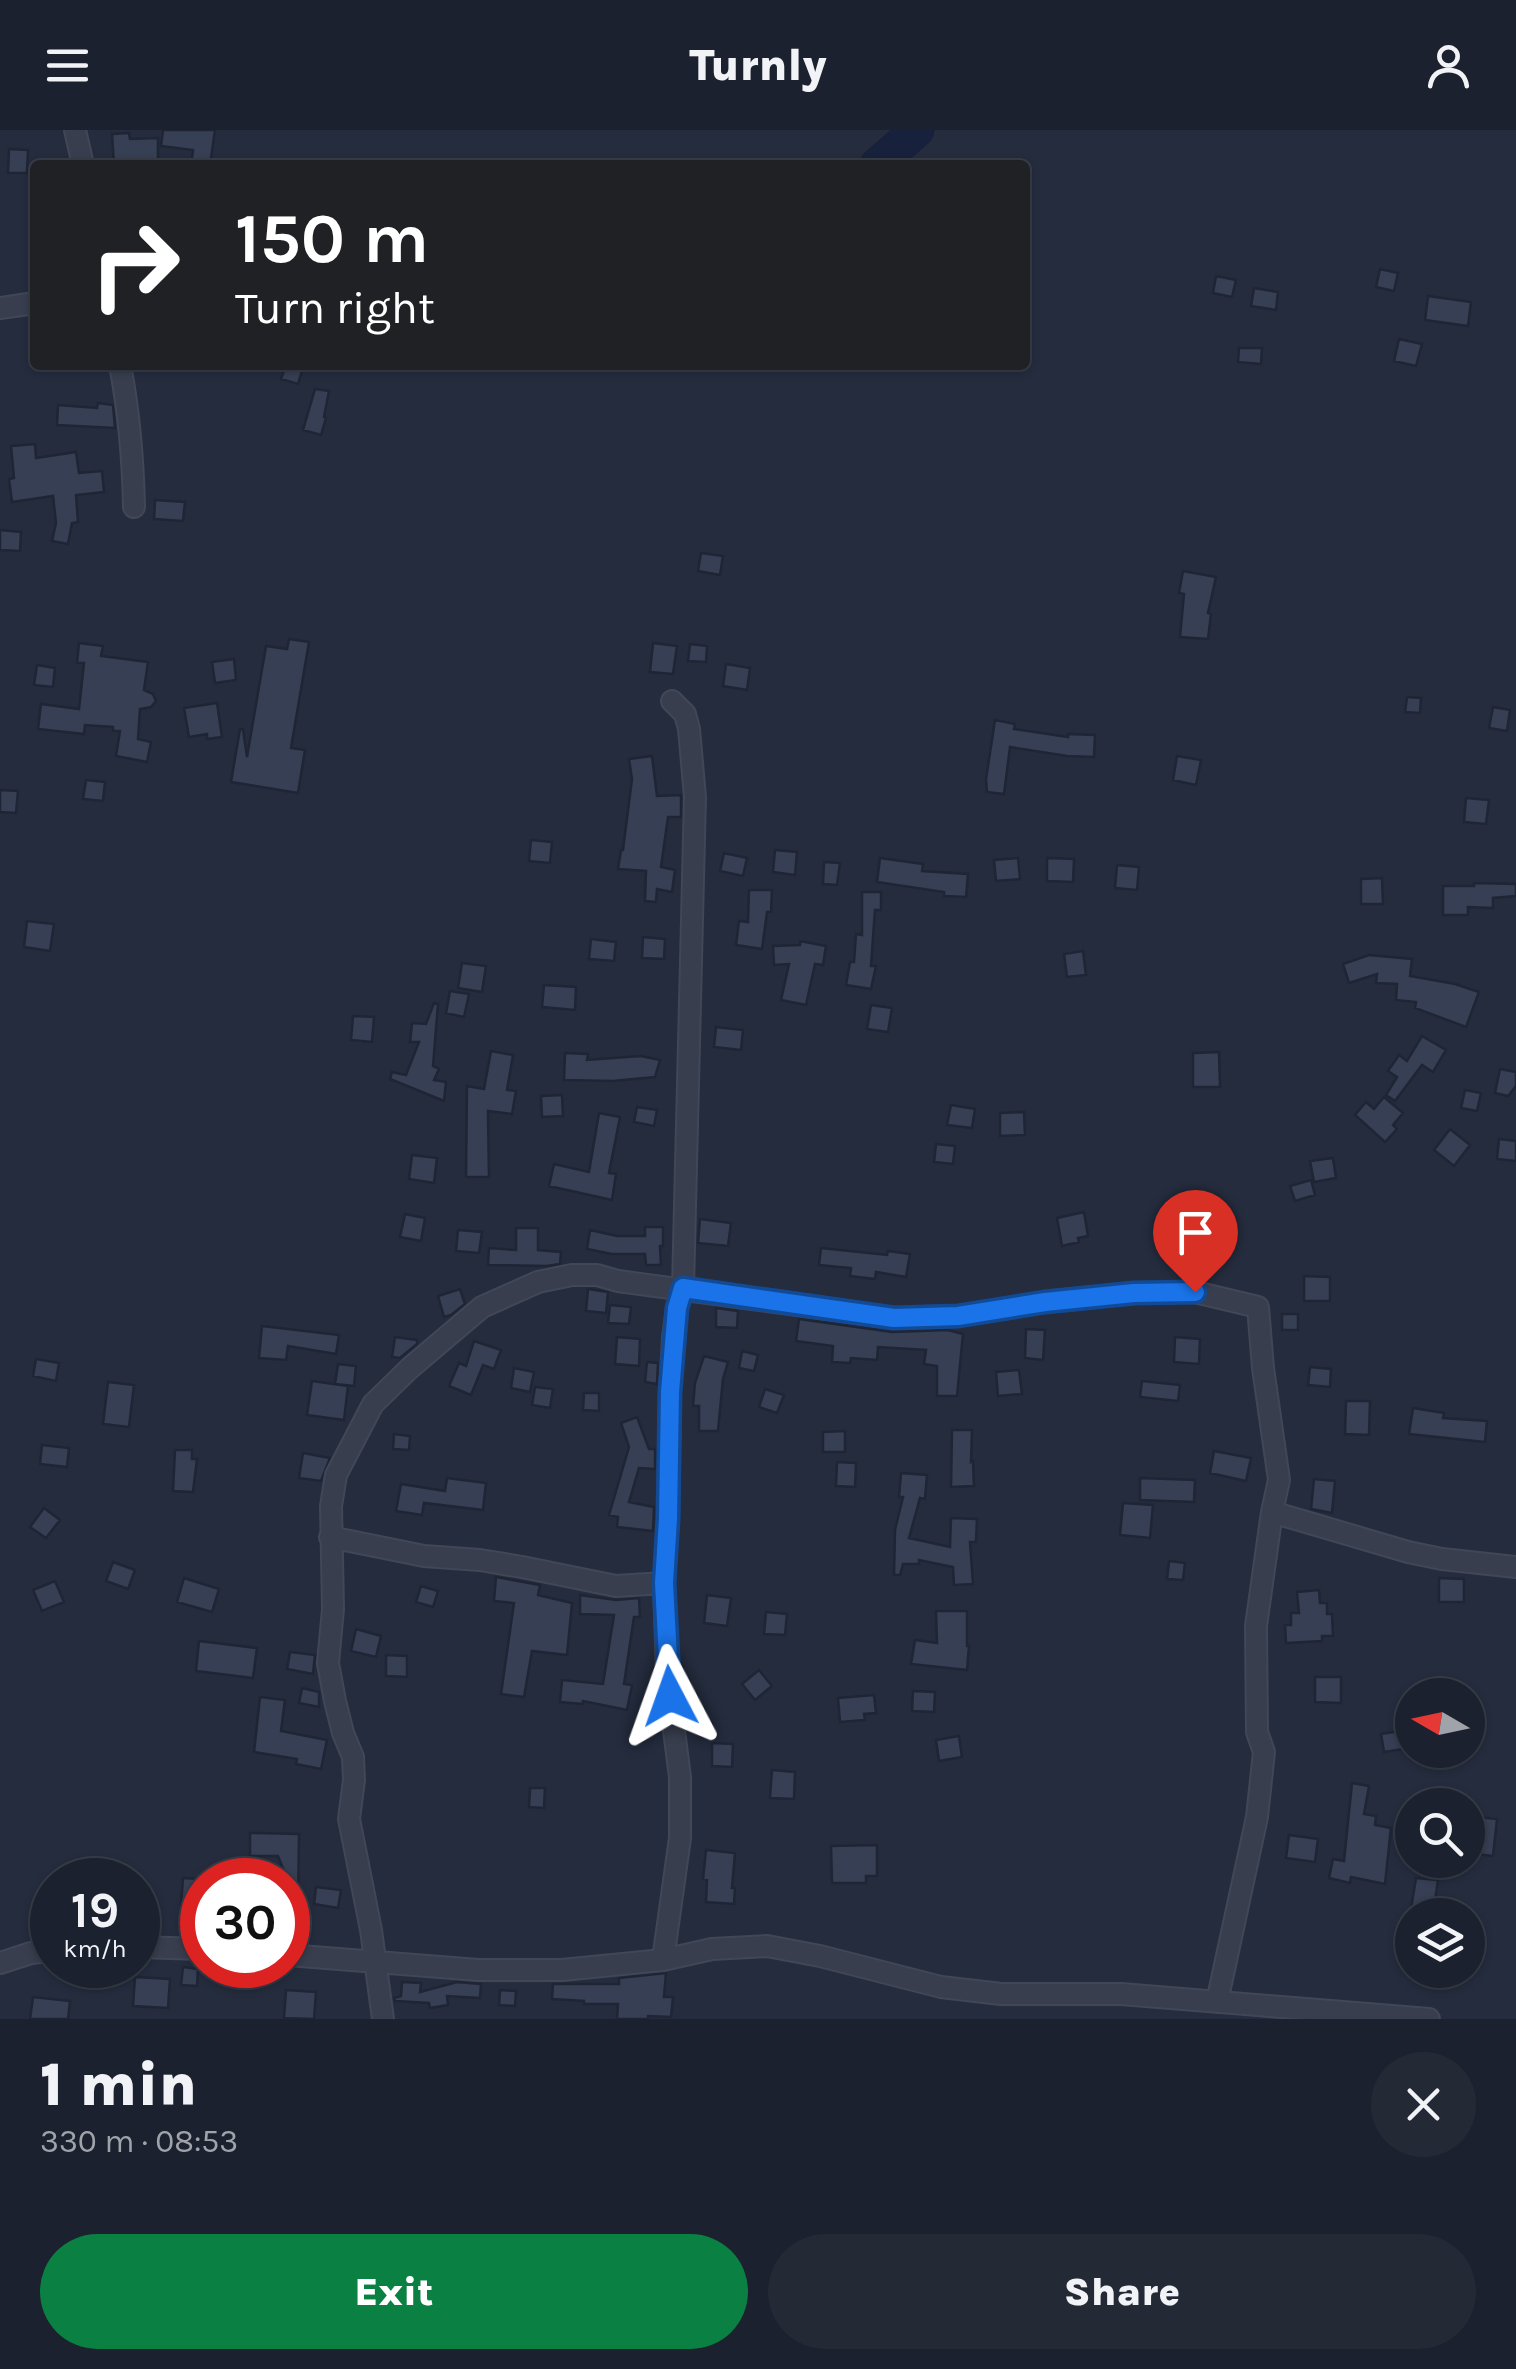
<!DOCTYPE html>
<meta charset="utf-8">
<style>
:root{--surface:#1b212e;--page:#242936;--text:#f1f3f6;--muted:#a0a3aa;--line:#393e4a;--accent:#0b8043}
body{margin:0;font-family:Karla,sans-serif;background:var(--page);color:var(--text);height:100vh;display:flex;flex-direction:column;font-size:38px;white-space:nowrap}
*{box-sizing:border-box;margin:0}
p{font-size:32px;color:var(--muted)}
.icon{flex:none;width:55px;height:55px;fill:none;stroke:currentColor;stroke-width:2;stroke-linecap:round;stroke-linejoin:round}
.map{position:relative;height:1889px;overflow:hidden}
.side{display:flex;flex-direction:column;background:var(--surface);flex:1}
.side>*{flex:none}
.hud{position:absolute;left:30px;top:30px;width:1000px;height:210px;border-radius:10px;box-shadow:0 2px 8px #0004,0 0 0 2px var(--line);background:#202124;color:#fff;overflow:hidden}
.needle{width:65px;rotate:279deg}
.tools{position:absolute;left:1395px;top:1548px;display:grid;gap:20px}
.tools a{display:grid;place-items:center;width:90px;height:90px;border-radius:50%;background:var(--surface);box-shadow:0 2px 8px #0004,0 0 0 2px var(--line);font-size:50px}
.speed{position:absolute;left:30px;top:1728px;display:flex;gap:20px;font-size:50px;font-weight:700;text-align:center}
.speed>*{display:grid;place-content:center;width:130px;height:130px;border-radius:50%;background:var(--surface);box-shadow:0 2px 8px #0004,0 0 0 2px var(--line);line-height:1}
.speed small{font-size:25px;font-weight:400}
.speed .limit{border:15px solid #d22;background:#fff;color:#111}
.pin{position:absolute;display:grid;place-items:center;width:85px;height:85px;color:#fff;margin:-102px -42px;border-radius:50% 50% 50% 0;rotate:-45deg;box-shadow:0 0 10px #0007}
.pin .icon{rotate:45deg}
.me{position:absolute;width:110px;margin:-55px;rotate:356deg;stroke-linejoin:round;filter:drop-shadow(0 0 8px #0008)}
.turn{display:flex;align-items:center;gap:35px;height:210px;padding:0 40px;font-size:45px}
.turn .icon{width:130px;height:130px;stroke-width:2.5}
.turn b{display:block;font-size:70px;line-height:85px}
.round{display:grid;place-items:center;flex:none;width:105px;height:105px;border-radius:52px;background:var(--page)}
.overview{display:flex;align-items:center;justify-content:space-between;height:170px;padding:0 40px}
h1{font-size:60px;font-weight:800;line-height:75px}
.cta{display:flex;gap:20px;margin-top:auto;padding:20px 40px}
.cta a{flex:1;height:115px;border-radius:60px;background:var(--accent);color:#fff;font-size:40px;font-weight:800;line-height:115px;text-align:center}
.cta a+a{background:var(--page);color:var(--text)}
header{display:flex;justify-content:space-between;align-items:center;height:130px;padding:0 40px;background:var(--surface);font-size:45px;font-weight:800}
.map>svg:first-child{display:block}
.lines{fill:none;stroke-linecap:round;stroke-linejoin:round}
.river{stroke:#17213c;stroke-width:35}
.building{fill:#363f54;stroke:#1f2535;stroke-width:2.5}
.minor-casing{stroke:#414757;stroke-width:24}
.minor{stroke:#383e4e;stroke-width:20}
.route-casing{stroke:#114b97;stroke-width:25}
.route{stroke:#1a73e8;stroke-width:18}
</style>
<header><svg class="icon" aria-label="menu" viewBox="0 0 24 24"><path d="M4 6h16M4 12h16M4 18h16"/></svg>Turnly<svg class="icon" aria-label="person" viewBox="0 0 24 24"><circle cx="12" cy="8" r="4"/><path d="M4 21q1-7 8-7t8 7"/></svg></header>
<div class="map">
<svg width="1516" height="1889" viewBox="0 0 1516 1889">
<rect width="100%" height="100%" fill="#242c3e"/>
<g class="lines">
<path class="river" d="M 877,35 L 917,0"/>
</g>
<path class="building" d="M 163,0 L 215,0 L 210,35 L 191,35 L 193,20 L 161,16 Z
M 129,3 L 130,9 L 158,8 L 158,31 L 131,31 L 131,35 L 114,35 L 112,4 Z
M 9,19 L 28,20 L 27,43 L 8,43 Z
M 1380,139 L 1398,143 L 1394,161 L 1376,157 Z
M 1216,146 L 1236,150 L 1232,167 L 1213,163 Z
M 1254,158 L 1278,162 L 1276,180 L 1251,176 Z
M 1428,166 L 1471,172 L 1468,196 L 1425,190 Z
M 1399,209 L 1422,214 L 1416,236 L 1394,231 Z
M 1239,218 L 1262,218 L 1261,234 L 1238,232 Z
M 286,235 L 304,235 L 298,254 L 281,249 Z
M 315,259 L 329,261 L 324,287 L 326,288 L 321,305 L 303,300 Z
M 98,273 L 113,275 L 115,298 L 57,295 L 58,275 L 97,278 Z
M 35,314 L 36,328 L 76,322 L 79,343 L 102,341 L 104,362 L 76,365 L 78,392 L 72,393 L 68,414 L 52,411 L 56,393 L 53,366 L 12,372 L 9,349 L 14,348 L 11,316 Z
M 155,370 L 185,372 L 183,391 L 154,389 Z
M 0,400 L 21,402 L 20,421 L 0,420 Z
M 701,423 L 723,426 L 720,445 L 698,441 Z
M 1183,441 L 1216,447 L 1208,483 L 1211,484 L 1208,509 L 1180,507 L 1184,464 L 1179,463 Z
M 289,509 L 309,512 L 291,618 L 305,620 L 298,663 L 231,652 L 240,599 L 243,599 L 247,627 L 266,516 L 287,519 Z
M 79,513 L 103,516 L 101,526 L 148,532 L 144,560 L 153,564 L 156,571 L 151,577 L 140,579 L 138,609 L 151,612 L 147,632 L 116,626 L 120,601 L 113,601 L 113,597 L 85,595 L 84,604 L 38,599 L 41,574 L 79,579 L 84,533 L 77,533 Z
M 653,513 L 677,516 L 673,544 L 650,542 Z
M 690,514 L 707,516 L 706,532 L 688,531 Z
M 234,529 L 236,550 L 215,553 L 212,532 Z
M 726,534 L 750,538 L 747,560 L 723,556 Z
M 37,535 L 55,538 L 53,557 L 34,555 Z
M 1407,567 L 1421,568 L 1420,583 L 1405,582 Z
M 217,573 L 222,607 L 207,609 L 207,604 L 189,607 L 184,578 Z
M 1493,577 L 1510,580 L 1507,601 L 1489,598 Z
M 995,590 L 1015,594 L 1014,599 L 1068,607 L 1068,604 L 1095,605 L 1094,627 L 1067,626 L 1010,617 L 1004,664 L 987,662 L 986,649 Z
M 652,626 L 657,666 L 681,665 L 681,687 L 668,687 L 661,737 L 675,740 L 672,762 L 657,759 L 656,772 L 645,771 L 646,741 L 618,739 L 621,720 L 623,720 L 632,649 L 629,629 Z
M 1177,626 L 1201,630 L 1196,655 L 1173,650 Z
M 86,650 L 105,652 L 103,671 L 83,669 Z
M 0,660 L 18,661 L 16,683 L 0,682 Z
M 1466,668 L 1489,670 L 1486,694 L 1464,692 Z
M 531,710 L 552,712 L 550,733 L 529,731 Z
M 775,720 L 797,722 L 795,745 L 773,742 Z
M 724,723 L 747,728 L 743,746 L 720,741 Z
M 880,728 L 923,734 L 922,741 L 968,744 L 966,767 L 944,766 L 944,762 L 877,752 Z
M 1018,728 L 1020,749 L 996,751 L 994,730 Z
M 1047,728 L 1074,729 L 1073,752 L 1047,751 Z
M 824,732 L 840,733 L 837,755 L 823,754 Z
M 1117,735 L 1139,737 L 1137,760 L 1115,758 Z
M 1382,748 L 1383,774 L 1361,774 L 1361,749 Z
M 1474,753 L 1516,754 L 1516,766 L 1493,768 L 1493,778 L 1468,777 L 1468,785 L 1443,785 L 1443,756 L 1474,756 Z
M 749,760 L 772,760 L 771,782 L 767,782 L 762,819 L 736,815 L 739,791 L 748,792 Z
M 862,762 L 881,762 L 881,780 L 875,780 L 871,836 L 876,836 L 871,859 L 846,855 L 850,832 L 854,832 L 856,804 L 862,805 Z
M 27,791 L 54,794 L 50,821 L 24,817 Z
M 643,807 L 665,809 L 664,829 L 642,828 Z
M 591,809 L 616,812 L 614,831 L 589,829 Z
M 800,811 L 826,816 L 823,835 L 815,834 L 806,875 L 781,870 L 789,834 L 774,835 L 773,816 L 800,815 Z
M 1083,821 L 1086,845 L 1067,847 L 1064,824 Z
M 1369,825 L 1412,829 L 1410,846 L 1455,854 L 1479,862 L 1466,897 L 1415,878 L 1416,872 L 1396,870 L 1397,854 L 1376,853 L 1377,844 L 1349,853 L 1343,834 Z
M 462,833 L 486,836 L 482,862 L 458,858 Z
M 544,855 L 576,857 L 575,880 L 542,877 Z
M 450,861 L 469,864 L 464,887 L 446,883 Z
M 434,873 L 438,874 L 433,936 L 439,939 L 434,950 L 446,952 L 444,971 L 390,949 L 392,942 L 406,945 L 419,912 L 410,912 L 412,893 L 426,894 Z
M 871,875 L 892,878 L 888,902 L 867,899 Z
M 353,886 L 374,887 L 372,912 L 351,910 Z
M 716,897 L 743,900 L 741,920 L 714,917 Z
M 1422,906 L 1446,920 L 1433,942 L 1422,935 L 1395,971 L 1386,965 L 1397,947 L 1388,941 L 1399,925 L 1407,931 Z
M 491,921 L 513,925 L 507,960 L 516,961 L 512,984 L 488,981 L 489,1047 L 466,1047 L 467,956 L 484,959 Z
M 1219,922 L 1220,957 L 1193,957 L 1193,923 Z
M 565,923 L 588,924 L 587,930 L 641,926 L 660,930 L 655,947 L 613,951 L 564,950 Z
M 1500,939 L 1516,942 L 1516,956 L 1508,966 L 1495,963 Z
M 1465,960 L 1481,963 L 1477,981 L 1461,978 Z
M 562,965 L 563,986 L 542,987 L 541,966 Z
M 1384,967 L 1403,983 L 1393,995 L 1397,999 L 1385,1012 L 1355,985 L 1366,972 L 1374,979 Z
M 951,975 L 975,979 L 972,998 L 947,995 Z
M 637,977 L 657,980 L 654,996 L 634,992 Z
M 1024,982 L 1025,1005 L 1000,1006 L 1000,983 Z
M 599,983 L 620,987 L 609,1043 L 616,1044 L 612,1070 L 549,1056 L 554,1034 L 589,1042 Z
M 1450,999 L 1470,1015 L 1454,1036 L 1434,1020 Z
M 1499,1009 L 1516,1011 L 1516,1031 L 1497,1029 Z
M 936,1014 L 955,1016 L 953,1034 L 934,1032 Z
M 412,1025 L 437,1028 L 434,1053 L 409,1049 Z
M 1333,1028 L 1336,1048 L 1314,1052 L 1310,1031 Z
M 1311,1050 L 1315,1065 L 1295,1071 L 1290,1056 Z
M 1084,1082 L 1088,1106 L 1078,1108 L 1079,1112 L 1062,1116 L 1057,1088 Z
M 405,1084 L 425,1088 L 421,1111 L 400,1107 Z
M 700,1089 L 731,1093 L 728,1116 L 698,1113 Z
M 645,1097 L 663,1097 L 663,1116 L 660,1116 L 661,1135 L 646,1135 L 645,1124 L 612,1124 L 587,1119 L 590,1100 L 617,1106 L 645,1106 Z
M 516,1098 L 538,1098 L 538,1120 L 561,1122 L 560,1134 L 547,1136 L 488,1135 L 489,1118 L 516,1120 Z
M 458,1100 L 482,1102 L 479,1123 L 456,1121 Z
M 821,1118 L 887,1125 L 888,1121 L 910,1124 L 906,1147 L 876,1142 L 875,1149 L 850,1146 L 851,1138 L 819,1135 Z
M 1304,1146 L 1330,1147 L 1330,1171 L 1304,1171 Z
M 460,1159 L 465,1174 L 451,1185 L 444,1187 L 438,1166 Z
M 588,1159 L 608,1162 L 606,1183 L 586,1181 Z
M 610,1175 L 631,1177 L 629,1194 L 608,1193 Z
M 716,1178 L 738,1181 L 737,1198 L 716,1197 Z
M 1282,1184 L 1298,1184 L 1298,1200 L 1282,1200 Z
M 799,1189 L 892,1202 L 948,1200 L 963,1204 L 957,1266 L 937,1266 L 937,1236 L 924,1234 L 926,1220 L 878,1217 L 877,1230 L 851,1228 L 850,1233 L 832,1232 L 833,1216 L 796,1211 Z
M 262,1196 L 339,1205 L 336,1224 L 288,1216 L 286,1230 L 259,1228 Z
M 1026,1199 L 1045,1200 L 1043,1230 L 1025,1228 Z
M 395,1207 L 417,1210 L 417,1214 L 400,1228 L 392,1227 Z
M 617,1207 L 640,1209 L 639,1236 L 615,1234 Z
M 1175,1207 L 1200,1209 L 1199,1234 L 1174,1232 Z
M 474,1211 L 501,1220 L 494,1239 L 483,1235 L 471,1265 L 449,1256 L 459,1233 L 466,1236 Z
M 742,1221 L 758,1225 L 754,1241 L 739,1238 Z
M 704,1226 L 728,1232 L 723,1249 L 718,1301 L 699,1301 L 699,1276 L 693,1276 L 695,1253 Z
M 36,1229 L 59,1233 L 56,1251 L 33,1246 Z
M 647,1232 L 658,1233 L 657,1254 L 645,1252 Z
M 338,1234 L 356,1236 L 354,1256 L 335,1254 Z
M 1310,1237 L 1331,1239 L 1330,1257 L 1308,1255 Z
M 514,1238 L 534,1242 L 530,1262 L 511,1258 Z
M 1019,1240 L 1022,1264 L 998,1266 L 996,1242 Z
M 312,1251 L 348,1256 L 344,1290 L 307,1285 Z
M 1142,1251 L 1180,1255 L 1178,1271 L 1140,1267 Z
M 108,1252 L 134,1255 L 129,1297 L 103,1294 Z
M 535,1257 L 553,1259 L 550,1278 L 532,1275 Z
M 765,1259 L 784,1265 L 777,1283 L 759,1277 Z
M 584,1263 L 599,1263 L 599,1281 L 583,1280 Z
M 1346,1271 L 1370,1271 L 1369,1305 L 1345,1304 Z
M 1413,1278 L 1444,1283 L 1443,1288 L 1487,1291 L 1485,1312 L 1409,1304 Z
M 637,1287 L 649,1319 L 655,1319 L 655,1339 L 639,1338 L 629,1372 L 654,1377 L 653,1401 L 617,1397 L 618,1387 L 609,1385 L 629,1317 L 621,1293 Z
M 952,1300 L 972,1300 L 971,1332 L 973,1331 L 974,1356 L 951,1357 Z
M 845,1301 L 845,1322 L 823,1322 L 823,1302 Z
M 394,1304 L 410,1306 L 409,1320 L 393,1319 Z
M 42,1315 L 69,1318 L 67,1337 L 40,1334 Z
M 175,1320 L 192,1320 L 192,1329 L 197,1329 L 193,1362 L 173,1361 Z
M 1214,1321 L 1251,1328 L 1246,1351 L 1210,1343 Z
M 303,1323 L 330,1328 L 321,1351 L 299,1348 Z
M 837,1332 L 856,1333 L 855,1357 L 836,1356 Z
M 901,1343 L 927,1345 L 925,1369 L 920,1368 L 909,1408 L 950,1417 L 951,1388 L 977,1389 L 976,1412 L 970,1412 L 973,1454 L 954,1455 L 953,1437 L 919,1430 L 919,1434 L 903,1434 L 900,1445 L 894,1445 L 895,1400 L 903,1367 L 899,1367 Z
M 447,1348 L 486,1353 L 483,1380 L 424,1373 L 422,1385 L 396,1381 L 401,1354 L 445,1361 Z
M 1140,1348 L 1195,1350 L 1194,1372 L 1140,1370 Z
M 1314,1349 L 1335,1351 L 1332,1383 L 1311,1379 Z
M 1123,1373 L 1153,1375 L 1150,1408 L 1120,1405 Z
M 44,1378 L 60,1390 L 46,1408 L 30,1397 Z
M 1169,1431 L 1185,1433 L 1183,1450 L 1167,1449 Z
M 113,1432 L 135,1440 L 128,1459 L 106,1451 Z
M 496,1447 L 540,1455 L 538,1465 L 572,1473 L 567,1525 L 532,1521 L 524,1567 L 501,1564 L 514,1473 L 494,1471 Z
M 184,1448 L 219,1459 L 212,1482 L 177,1472 Z
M 1439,1448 L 1464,1449 L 1464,1472 L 1439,1472 Z
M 55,1451 L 64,1472 L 42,1481 L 33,1460 Z
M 421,1456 L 438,1461 L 433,1477 L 416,1472 Z
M 1319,1460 L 1320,1473 L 1327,1473 L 1327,1484 L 1332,1484 L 1333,1506 L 1322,1506 L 1322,1511 L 1286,1513 L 1285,1495 L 1291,1495 L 1291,1483 L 1299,1483 L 1297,1462 Z
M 580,1465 L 616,1470 L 639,1468 L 640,1487 L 634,1487 L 624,1554 L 632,1555 L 627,1580 L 583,1571 L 583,1574 L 560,1572 L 562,1550 L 603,1554 L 614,1485 L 580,1484 Z
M 707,1465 L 731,1468 L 727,1496 L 704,1493 Z
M 936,1481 L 967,1481 L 967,1516 L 969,1516 L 967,1540 L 911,1534 L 915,1510 L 937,1513 Z
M 766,1482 L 787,1484 L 785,1505 L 764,1504 Z
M 356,1499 L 381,1506 L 376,1527 L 351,1521 Z
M 199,1511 L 257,1518 L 253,1548 L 196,1541 Z
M 290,1522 L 315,1525 L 313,1544 L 287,1539 Z
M 386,1525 L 407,1526 L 407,1547 L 386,1546 Z
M 759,1540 L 772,1556 L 755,1570 L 742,1554 Z
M 1315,1547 L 1341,1547 L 1341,1573 L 1315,1572 Z
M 302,1558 L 319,1562 L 319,1577 L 299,1573 Z
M 913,1561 L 935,1562 L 934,1582 L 912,1581 Z
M 874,1565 L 876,1583 L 864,1584 L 865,1590 L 840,1592 L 838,1568 Z
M 260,1567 L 285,1570 L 281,1601 L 327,1610 L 321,1639 L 296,1634 L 297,1629 L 254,1622 Z
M 1400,1601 L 1403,1619 L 1384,1622 L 1381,1604 Z
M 959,1606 L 962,1627 L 939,1631 L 936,1610 Z
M 712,1613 L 733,1614 L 732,1637 L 712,1636 Z
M 772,1640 L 795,1642 L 794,1669 L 770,1668 Z
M 1352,1653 L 1369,1656 L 1364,1684 L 1376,1686 L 1375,1695 L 1391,1698 L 1385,1754 L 1351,1747 L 1350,1753 L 1329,1748 L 1333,1729 L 1344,1731 Z
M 530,1658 L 545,1658 L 544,1678 L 529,1677 Z
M 1468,1686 L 1497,1689 L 1493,1726 L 1468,1723 Z
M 250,1703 L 299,1704 L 298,1776 L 278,1726 L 250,1726 Z
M 1289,1705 L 1318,1709 L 1315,1732 L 1286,1728 Z
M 877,1715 L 877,1746 L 866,1746 L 866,1753 L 832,1753 L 831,1716 Z
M 706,1720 L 735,1723 L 732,1758 L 735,1758 L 734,1774 L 706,1772 L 707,1750 L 703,1749 Z
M 183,1748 L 199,1749 L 196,1776 L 181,1775 Z
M 1416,1748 L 1438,1750 L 1433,1785 L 1410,1785 Z
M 316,1757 L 341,1760 L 338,1778 L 314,1774 Z
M 183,1837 L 198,1839 L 197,1856 L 181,1855 Z
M 666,1843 L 664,1867 L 673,1867 L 671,1887 L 648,1886 L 648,1889 L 617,1889 L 618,1874 L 584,1874 L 584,1871 L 552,1869 L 553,1854 L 619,1854 L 619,1848 Z
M 135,1847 L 170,1849 L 168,1878 L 133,1876 Z
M 402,1852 L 421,1853 L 420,1862 L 457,1852 L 481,1854 L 480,1868 L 447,1866 L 448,1875 L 430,1878 L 429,1873 L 395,1871 L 394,1868 L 401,1866 Z
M 286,1860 L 316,1862 L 314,1889 L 284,1888 Z
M 500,1860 L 516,1861 L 515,1876 L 499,1875 Z
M 33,1867 L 70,1871 L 68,1889 L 30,1889 Z"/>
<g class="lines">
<defs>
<path id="minor" d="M 75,0 L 83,35
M 0,178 L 35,173
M 120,235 C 129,282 133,329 134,377
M 1272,1382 L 1408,1422 L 1442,1429 L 1516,1437
M 330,1407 L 424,1426 L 480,1430 L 522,1437 L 616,1456 L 664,1453
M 138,1817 L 202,1819
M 288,1825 L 478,1840 L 562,1840 L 663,1830 L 712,1819 L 767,1816 L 820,1826 L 941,1857 L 1001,1864 L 1121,1864 L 1429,1889
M 663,1830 L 680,1708 L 680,1647 L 667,1546 L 664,1453 L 668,1389 L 670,1262 L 673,1207 L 677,1178 L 683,1158 L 695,667 L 689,599 L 685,584 L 672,571
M 0,1833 L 31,1823 L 52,1821
M 383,1889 L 371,1800 L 349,1689 L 354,1650 L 353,1627 L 343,1603 L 335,1571 L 328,1533 L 333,1479 L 331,1376 L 336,1345 L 373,1274 L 410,1238 L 482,1177 L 538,1152 L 572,1145 L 597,1145 L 618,1151 L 894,1188 L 958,1186 L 1045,1172 L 1134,1163 L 1195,1162 L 1258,1177 L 1263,1238 L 1279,1350 L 1272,1382 L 1256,1496 L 1257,1602 L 1264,1622 L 1257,1687 L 1217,1872"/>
</defs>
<use href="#minor" class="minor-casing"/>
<use href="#minor" class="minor"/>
</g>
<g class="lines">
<defs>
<path id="route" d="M 670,1566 L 664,1453 L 668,1389 L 670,1262 L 677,1178 L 683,1158 L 894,1188 L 958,1186 L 1045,1172 L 1134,1163 L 1195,1162"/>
</defs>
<use href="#route" class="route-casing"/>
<use href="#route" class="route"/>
</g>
</svg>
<div class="tools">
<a><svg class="needle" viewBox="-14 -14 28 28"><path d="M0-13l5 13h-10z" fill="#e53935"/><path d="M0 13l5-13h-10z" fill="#a0a3aa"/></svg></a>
<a><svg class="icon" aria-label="search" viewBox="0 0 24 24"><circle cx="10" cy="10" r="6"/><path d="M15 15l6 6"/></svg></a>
<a><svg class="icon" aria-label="layers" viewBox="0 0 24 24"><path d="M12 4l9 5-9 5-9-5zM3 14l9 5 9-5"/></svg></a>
</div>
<div class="speed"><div>19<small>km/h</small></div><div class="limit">30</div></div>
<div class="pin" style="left:1195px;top:1162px;background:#d93025"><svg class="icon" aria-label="arrive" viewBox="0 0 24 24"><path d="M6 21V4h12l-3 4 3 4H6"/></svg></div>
<svg class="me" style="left:670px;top:1566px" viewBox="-20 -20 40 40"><path d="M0-17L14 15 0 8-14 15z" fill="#1a73e8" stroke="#fff" stroke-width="4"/></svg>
<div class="hud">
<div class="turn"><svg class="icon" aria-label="right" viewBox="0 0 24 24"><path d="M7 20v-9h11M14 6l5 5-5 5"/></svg><div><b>150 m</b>Turn right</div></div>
</div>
</div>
<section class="side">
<div class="overview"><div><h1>1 min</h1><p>330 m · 08:53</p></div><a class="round"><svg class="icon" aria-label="close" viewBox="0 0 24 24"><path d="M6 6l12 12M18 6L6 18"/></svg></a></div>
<div class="cta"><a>Exit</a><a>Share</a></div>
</section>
